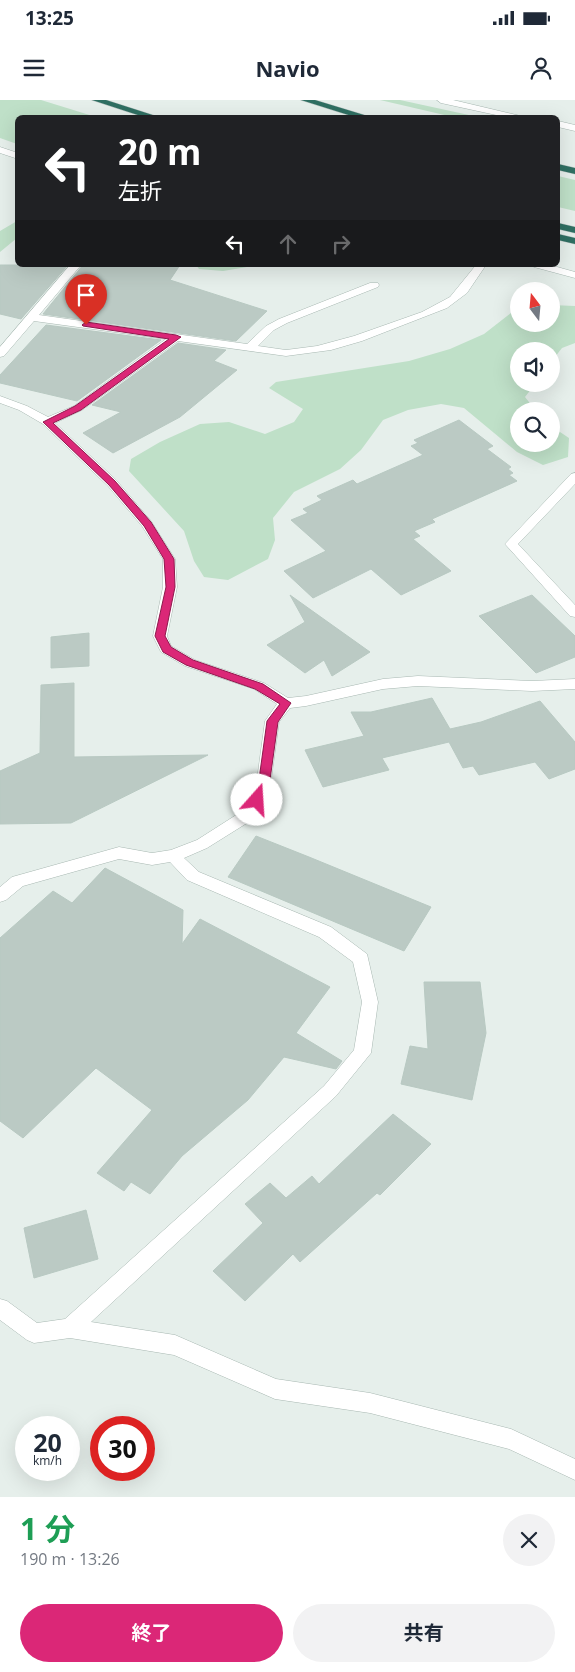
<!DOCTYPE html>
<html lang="ja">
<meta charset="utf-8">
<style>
:root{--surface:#fff;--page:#f2f2f3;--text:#1f2937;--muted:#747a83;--accent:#db2777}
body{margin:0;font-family:"Open Sans","Noto Sans JP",sans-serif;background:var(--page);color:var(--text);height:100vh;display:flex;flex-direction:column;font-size:19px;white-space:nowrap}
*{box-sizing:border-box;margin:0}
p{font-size:16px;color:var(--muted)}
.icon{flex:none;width:28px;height:28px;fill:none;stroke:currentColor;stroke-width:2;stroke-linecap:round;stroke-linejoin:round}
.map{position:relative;height:1397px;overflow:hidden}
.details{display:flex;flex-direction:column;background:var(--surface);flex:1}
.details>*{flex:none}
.top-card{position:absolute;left:15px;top:15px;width:545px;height:152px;border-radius:8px;box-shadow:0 5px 20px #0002;background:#202124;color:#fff;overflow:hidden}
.needle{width:32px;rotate:344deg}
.buttons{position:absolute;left:510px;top:182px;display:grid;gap:10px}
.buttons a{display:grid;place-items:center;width:50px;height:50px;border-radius:50%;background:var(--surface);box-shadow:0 5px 20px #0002;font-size:25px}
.speed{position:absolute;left:15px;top:1316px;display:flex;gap:10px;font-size:25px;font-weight:700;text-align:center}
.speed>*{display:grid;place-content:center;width:65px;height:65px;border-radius:50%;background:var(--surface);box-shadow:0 5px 20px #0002;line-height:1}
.speed small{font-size:12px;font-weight:400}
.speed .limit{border:8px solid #d22;background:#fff;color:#111}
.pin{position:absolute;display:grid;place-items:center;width:42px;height:42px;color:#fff;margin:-51px -21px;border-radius:50% 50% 50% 0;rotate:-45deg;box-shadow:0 0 5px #0007}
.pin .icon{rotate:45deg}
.me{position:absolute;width:55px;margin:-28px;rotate:19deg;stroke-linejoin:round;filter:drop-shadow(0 0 4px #0008)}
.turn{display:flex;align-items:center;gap:18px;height:105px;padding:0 20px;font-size:22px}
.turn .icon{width:65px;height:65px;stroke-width:2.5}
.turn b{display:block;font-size:35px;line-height:42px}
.lanes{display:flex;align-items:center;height:48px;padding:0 20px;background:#0003;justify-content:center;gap:25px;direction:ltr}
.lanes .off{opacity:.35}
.round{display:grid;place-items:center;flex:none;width:52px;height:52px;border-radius:26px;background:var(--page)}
.head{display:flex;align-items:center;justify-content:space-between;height:85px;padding:0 20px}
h1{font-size:30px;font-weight:700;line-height:38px;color:#1e9e55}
.primary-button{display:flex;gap:10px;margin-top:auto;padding:10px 20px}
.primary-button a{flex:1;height:58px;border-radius:30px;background:var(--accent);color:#fff;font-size:20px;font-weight:700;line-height:58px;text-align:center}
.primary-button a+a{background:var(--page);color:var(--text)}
.status{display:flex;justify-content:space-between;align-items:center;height:35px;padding:0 25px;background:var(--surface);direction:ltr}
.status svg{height:14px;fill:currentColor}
header{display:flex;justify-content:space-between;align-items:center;height:65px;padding:0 20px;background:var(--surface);font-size:22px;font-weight:700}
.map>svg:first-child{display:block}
.green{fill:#bfe0c8}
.building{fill:#bbcac4;stroke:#b8c9c2}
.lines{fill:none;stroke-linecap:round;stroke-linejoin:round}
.street-casing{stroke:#a8b8b2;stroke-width:1}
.highway-casing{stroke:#c2cac8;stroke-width:1}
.street{fill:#fff;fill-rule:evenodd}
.highway{fill:#2f6f62;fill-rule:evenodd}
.route{fill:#db2777;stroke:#8e194d}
</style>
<div class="status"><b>13:25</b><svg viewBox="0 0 49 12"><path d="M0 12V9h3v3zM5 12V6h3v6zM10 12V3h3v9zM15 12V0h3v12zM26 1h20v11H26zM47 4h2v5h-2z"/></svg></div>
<header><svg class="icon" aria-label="menu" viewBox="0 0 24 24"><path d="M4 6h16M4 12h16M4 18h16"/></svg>Navio<svg class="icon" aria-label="person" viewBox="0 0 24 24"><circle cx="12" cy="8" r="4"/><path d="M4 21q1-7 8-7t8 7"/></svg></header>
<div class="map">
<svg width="575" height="1397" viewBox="0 0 575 1397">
<rect width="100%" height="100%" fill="#e6efeb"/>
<path class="green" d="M 0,0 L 41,0 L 96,17 L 18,18 L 17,44 L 0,38 Z
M 380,0 L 400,0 L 478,17 L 453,17 Z
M 558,76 L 575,80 L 575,111 L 558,107 Z
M 17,121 L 17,138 L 0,152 L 0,131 Z
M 196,165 L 259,165 L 223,171 L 199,169 Z
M 551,205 L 575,206 L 575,243 L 562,248 L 551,262 L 551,251 L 519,251 L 519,284 L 535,284 L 525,297 L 536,311 L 519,311 L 519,344 L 551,344 L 551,326 L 569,338 L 568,357 L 543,365 L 517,352 L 464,308 L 441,304 L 408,310 L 383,320 L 361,350 L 340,369 L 294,392 L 273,418 L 275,440 L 268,459 L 228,480 L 204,477 L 194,461 L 184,431 L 129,371 L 131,359 L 160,342 L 200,324 L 229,322 L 265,334 L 294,322 L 303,309 L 269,288 L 276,282 L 409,261 L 450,249 L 484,234 L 511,213 L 519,211 L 519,224 L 551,224 Z"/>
<path class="building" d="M 0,165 L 68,165 L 21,219 L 0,214 Z
M 83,165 L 180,165 L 170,180 L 267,211 L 236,241 L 43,214 Z
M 46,225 L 161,240 L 77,301 L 0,283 L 0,275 Z
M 178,243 L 226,250 L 214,261 L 237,270 L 180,317 L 113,353 L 83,333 L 121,312 L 92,305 Z
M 459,320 L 493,346 L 487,349 L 511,367 L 508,369 L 513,373 L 509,375 L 517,381 L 432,419 L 435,422 L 414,431 L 420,436 L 413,439 L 451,471 L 401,495 L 371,469 L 313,498 L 284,471 L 326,451 L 291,420 L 308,413 L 303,409 L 322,400 L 317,396 L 353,380 L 357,384 L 423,355 L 411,346 L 418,343 L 414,340 Z
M 290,495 L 318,515 L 370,552 L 332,576 L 324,560 L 305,573 L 267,545 L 305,522 Z
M 532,495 L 575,536 L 575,557 L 536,573 L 479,516 Z
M 89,533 L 89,566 L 51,568 L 51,537 Z
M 74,583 L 74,657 L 208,655 L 71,723 L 0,724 L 0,671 L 40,653 L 41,585 Z
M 432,598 L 450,629 L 481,622 L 540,601 L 575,642 L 575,669 L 549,679 L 535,662 L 479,675 L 473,666 L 463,668 L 449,642 L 382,658 L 389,670 L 323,687 L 305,650 L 364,636 L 351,612 L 371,612 Z
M 256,736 L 309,757 L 431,807 L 404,851 L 228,777 Z
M 105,768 L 183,810 L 182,844 L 200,819 L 330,887 L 296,933 L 342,961 L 336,969 L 284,957 L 248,1000 L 182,1056 L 150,1094 L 131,1082 L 124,1091 L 97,1073 L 152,1010 L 96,968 L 23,1038 L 0,1021 L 0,838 L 53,791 L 72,803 Z
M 424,882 L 480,882 L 486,933 L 472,1000 L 401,984 L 410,946 L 428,949 Z
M 393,1014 L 431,1044 L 380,1095 L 377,1093 L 300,1162 L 293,1154 L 245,1201 L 213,1171 L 263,1123 L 245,1104 L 270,1083 L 286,1098 L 312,1076 L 319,1084 Z
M 86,1110 L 98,1159 L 34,1178 L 24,1128 Z"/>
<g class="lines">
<defs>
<path id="street" d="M 437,0 L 453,0 L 529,18 L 510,18 L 441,3 Z
M 558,21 L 575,25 L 575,31 L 558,27 Z
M 0,47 L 18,53 L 18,59 L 0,53 Z
M 70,165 L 81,165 L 39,215 L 247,244 L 266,226 L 279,219 L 370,183 L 378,183 L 379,185 L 378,187 L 287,223 L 274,230 L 258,246 L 286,250 L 317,246 L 354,236 L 422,212 L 450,197 L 476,165 L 486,165 L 467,193 L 447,208 L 362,241 L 331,250 L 286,256 L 178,241 L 82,310 L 55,323 L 116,380 L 151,421 L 175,459 L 177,487 L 167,536 L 171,546 L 195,560 L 264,583 L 288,598 L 306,596 L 383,579 L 418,576 L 532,581 L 575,579 L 575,589 L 532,591 L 418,586 L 383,589 L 306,606 L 290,608 L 279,622 L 270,687 L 255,718 L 207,748 L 184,758 L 199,772 L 331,827 L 367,854 L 378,902 L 371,953 L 336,996 L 91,1222 L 175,1235 L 276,1279 L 370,1293 L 511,1329 L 575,1359 L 575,1380 L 509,1349 L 370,1313 L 275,1299 L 174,1255 L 70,1238 L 34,1243 L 27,1240 L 0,1220 L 0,1199 L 7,1201 L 37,1223 L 65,1219 L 324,986 L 354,950 L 362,902 L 353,862 L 319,837 L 187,780 L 170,762 L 152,765 L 119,759 L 23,786 L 6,800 L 0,802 L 0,787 L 12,777 L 119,747 L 152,753 L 171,750 L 197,740 L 244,710 L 256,687 L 265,621 L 277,604 L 254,589 L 185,566 L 161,552 L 153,536 L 163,487 L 163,459 L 142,426 L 108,386 L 43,324 L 19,310 L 0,303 L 0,296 L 27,306 L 48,317 L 74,306 L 166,239 L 34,221 L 4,256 L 0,257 L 0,247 Z
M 533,165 L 550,165 L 575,172 L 575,178 L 534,167 Z
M 575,373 L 575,384 L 518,444 L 575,505 L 575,517 L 570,516 L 505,444 L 571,374 Z"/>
<path id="highway" d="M 92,0 L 106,0 L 162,18 L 147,18 Z
M 301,0 L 315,0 L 374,18 L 358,18 Z
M 558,64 L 575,68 L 575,74 L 558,70 Z
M 558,123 L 575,127 L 575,133 L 558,129 Z
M 558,134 L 575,138 L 575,144 L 558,140 Z"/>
</defs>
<use href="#street" class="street-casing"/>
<use href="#highway" class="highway-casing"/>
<use href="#street" class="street"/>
<use href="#highway" class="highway"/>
</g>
<path class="route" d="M 86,222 L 176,235 L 181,237 L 81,310 L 53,323 L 115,381 L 151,422 L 174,459 L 175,487 L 165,536 L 171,547 L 193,560 L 263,584 L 291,603 L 278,622 L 269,687 L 261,703 L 257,705 L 251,700 L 258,687 L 267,621 L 280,604 L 255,589 L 186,565 L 163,552 L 155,536 L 166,487 L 164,459 L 144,426 L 109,385 L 43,322 L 75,306 L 169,239 L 83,226 L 82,225 Z"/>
</svg>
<div class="buttons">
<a><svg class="needle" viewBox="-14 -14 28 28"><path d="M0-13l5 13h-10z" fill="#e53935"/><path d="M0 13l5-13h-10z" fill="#747a83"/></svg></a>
<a><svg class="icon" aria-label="sound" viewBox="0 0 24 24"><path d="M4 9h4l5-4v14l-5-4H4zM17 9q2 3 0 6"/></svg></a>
<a><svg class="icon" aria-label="search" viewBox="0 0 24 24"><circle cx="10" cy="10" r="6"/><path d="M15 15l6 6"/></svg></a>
</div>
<div class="speed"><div>20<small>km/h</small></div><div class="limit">30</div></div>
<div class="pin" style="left:86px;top:225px;background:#d93025"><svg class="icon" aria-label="arrive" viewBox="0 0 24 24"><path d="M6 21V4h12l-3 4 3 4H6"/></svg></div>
<svg class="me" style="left:257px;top:700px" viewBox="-20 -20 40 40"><circle r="19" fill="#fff"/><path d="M0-13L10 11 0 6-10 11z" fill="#db2777"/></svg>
<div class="top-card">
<div class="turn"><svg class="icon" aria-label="left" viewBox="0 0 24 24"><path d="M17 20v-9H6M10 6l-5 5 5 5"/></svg><div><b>20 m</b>左折</div></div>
<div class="lanes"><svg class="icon" aria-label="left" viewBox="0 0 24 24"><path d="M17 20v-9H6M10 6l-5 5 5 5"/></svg><svg class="icon off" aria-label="ahead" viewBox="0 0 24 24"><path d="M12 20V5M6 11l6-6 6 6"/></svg><svg class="icon off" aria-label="right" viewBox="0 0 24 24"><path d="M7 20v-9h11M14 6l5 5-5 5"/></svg></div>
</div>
</div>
<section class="details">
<div class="head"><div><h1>1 分</h1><p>190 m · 13:26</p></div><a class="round"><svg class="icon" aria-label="close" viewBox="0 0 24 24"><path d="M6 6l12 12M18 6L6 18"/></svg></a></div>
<div class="primary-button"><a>終了</a><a>共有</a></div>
</section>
